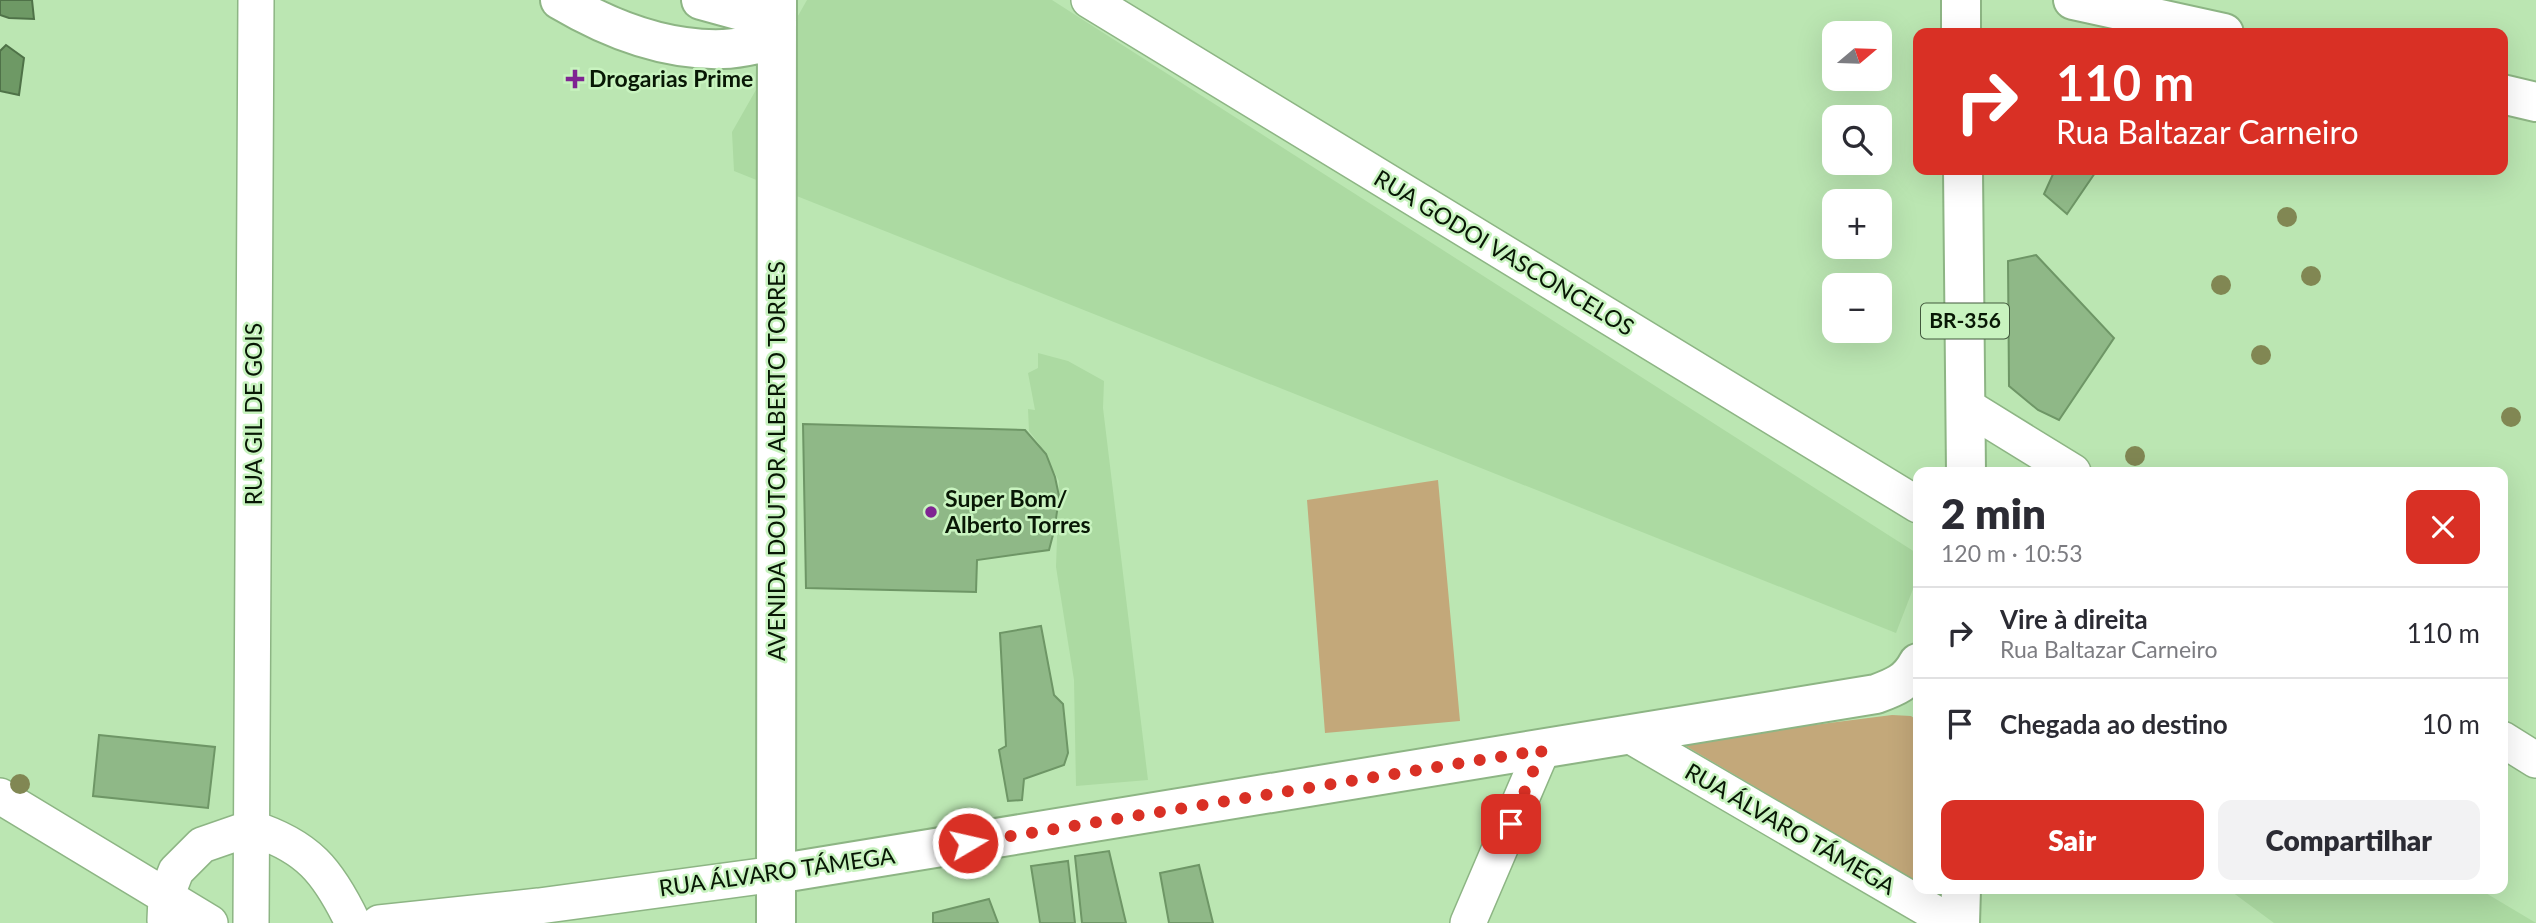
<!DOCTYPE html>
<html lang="pt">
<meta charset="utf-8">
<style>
:root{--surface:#fff;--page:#f2f2f3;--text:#2b2b33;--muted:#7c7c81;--line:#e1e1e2;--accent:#d93025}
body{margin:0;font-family:Lato,sans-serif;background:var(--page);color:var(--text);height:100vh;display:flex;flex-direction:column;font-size:26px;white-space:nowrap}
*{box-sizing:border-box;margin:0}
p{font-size:23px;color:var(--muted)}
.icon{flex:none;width:38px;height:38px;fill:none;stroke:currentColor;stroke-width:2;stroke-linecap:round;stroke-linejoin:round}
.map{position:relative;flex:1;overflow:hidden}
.panel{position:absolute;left:1913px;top:467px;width:595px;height:427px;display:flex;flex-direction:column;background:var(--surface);border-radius:14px;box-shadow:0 7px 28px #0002}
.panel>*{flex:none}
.guide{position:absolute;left:1913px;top:28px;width:595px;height:147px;border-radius:14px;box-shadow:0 7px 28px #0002;background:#d93025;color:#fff;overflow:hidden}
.needle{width:46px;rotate:71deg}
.fabs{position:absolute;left:1822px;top:21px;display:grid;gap:14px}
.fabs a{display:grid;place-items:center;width:70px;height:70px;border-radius:14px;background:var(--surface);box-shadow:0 7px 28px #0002;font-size:35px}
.pin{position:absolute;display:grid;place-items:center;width:60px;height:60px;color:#fff;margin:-30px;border-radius:14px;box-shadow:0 4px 10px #0006}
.me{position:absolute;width:77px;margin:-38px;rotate:81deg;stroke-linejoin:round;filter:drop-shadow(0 0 5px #0008)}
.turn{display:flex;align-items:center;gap:24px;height:147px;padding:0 28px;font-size:32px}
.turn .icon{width:91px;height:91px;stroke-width:2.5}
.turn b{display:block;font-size:49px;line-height:60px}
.round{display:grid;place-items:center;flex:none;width:74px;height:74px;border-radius:14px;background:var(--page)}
.head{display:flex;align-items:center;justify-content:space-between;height:119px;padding:0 28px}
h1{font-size:42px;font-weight:800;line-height:52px}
.primary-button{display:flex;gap:14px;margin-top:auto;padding:14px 28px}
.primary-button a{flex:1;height:80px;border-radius:14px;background:var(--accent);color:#fff;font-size:28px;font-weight:800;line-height:80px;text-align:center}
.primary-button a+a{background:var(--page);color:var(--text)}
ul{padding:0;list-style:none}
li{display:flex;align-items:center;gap:21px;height:91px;padding:0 28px;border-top:2px solid var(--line)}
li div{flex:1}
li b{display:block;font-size:26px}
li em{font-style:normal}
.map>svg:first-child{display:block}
.built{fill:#acdaa2}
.green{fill:#c3a87a}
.water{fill:#6e9965;stroke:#4f7248;stroke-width:2}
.building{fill:#8fb887;stroke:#6e9666;stroke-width:2}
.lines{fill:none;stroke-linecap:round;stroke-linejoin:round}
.street-casing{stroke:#8db584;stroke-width:38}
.secondary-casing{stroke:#8db584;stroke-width:42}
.primary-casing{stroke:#8db584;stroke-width:42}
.highway-casing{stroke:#8db584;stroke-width:42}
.street{stroke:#fff;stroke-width:35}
.secondary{stroke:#fff;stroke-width:38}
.primary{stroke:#fff;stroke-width:38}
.highway{stroke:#fff;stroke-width:38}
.tree{fill:#818753}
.route{stroke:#d93025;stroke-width:12;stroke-dasharray:0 21.6}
.poi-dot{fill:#7f2592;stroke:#c8f3bf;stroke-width:2.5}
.labels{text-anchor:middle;stroke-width:5;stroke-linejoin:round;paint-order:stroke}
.shield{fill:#c8f3bf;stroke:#42593d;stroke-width:2}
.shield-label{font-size:21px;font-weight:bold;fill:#081705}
.poi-label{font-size:23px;font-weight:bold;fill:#081705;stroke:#c8f3bf;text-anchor:start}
.street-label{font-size:23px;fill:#081705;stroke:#c8f3bf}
</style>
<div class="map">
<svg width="2536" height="923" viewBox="0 0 2536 923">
<rect width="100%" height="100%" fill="#bbe6b2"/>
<path class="built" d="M 807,0 L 1052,0 L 1918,554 L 1918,576 L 1896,633 L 734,171 L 732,132 Z
M 1038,353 L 1068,361 L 1104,381 L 1103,408 L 1148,780 L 1076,786 L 1074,680 L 1056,567 L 1059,481 L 1039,444 L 1029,431 L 1028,409 L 1035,410 L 1028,373 L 1038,368 Z
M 2228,889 L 2479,889 L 2536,923 L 2274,923 Z"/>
<path class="green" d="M 1438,480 L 1460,721 L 1325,733 L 1307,500 Z
M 1892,715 L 1911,716 L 1918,721 L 1918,883 L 1679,742 Z"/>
<path class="water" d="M 0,0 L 32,0 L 34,19 L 9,18 L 0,15 Z
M 6,45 L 24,58 L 19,95 L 0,91 L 0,51 Z"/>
<path class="building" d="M 2009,170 L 2097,170 L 2067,214 L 2044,194 L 2054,172 Z
M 2036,255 L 2114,338 L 2059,420 L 2038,410 L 2009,386 L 2008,261 Z
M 803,424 L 1025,430 L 1046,454 L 1055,477 L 1059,496 L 1055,527 L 1049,550 L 977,560 L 976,592 L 806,588 Z
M 1041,626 L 1054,695 L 1063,704 L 1068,753 L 1064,765 L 1024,779 L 1022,800 L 1008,801 L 999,750 L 1006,746 L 1000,633 Z
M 99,735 L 215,747 L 208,808 L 93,796 Z
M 1109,851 L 1126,923 L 1082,923 L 1075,856 Z
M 1068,861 L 1075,923 L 1040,923 L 1031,866 Z
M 1199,865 L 1213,923 L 1169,923 L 1160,873 Z
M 989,899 L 998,923 L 933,923 L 933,913 Z"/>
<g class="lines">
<defs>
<path id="street" d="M 1089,0 L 1918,505
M 1966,406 L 2073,472
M 1629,735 L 1952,923
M 2502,739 L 2536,760
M 0,796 L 210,923
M 251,828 C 308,846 328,871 353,923
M 165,920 L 166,897 L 176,871 L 202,845 L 251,828
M 251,923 L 256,0
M 379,923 L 539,906 L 776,874
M 1468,923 L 1542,750"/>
<path id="secondary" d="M 776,923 L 776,874
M 1960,923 L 1961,889"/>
<path id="primary" d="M 560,0 C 609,29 665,51 723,49 C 741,49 759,43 777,40
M 701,0 L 741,11 L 777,12
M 777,0 L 776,874 L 1876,694 C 1895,687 1908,682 1918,663
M 1961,0 L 1961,33
M 1963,170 L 1966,472"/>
<path id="highway" d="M 2073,0 L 2224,33
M 2502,94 L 2536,102"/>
</defs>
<use href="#street" class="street-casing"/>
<use href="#secondary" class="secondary-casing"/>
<use href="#primary" class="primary-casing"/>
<use href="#highway" class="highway-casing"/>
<use href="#street" class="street"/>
<use href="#secondary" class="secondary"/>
<use href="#primary" class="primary"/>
<use href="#highway" class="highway"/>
</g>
<g class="tree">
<circle cx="2287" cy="217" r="10"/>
<circle cx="2311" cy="276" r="10"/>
<circle cx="2221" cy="285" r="10"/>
<circle cx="2261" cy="355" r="10"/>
<circle cx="2511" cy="417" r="10"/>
<circle cx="2135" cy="456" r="10"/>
<circle cx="20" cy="784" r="10"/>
</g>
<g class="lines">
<path class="route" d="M 968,843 L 1542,750 L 1511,824"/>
</g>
<g class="poi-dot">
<path d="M571.5 68.5h7v7h7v7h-7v7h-7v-7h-7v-7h7z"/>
<circle cx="931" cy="512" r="7"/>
</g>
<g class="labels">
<rect class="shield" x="1921" y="303.5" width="88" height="35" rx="5"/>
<g class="shield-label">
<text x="1965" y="328">BR-356</text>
</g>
<g class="poi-label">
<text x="589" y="87">Drogarias Prime</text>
<text x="945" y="507">Super Bom/<tspan x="945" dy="26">Alberto Torres</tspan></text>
</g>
<g class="street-label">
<text transform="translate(1504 253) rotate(31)" y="8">RUA GODOI VASCONCELOS</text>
<text transform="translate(254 414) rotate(-90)" y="8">RUA GIL DE GOIS</text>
<text transform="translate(777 461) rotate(-90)" y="8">AVENIDA DOUTOR ALBERTO TORRES</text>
<text transform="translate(1790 829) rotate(30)" y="8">RUA ÁLVARO TÁMEGA</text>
<text transform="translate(777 872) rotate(-8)" y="8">RUA ÁLVARO TÁMEGA</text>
</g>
</g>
</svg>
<div class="fabs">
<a><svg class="needle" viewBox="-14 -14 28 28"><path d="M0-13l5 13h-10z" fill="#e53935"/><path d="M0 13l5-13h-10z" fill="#7c7c81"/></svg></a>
<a><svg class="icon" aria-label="search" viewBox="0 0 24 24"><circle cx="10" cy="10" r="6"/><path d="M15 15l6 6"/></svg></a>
<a>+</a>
<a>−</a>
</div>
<div class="pin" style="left:1511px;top:824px;background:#d93025"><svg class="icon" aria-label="arrive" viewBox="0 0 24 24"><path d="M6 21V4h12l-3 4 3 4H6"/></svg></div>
<svg class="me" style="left:968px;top:843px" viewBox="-20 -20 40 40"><circle r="17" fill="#d93025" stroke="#fff" stroke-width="3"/><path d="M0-11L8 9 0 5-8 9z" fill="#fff"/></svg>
<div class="guide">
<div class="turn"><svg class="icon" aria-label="right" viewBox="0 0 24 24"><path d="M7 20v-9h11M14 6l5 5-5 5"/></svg><div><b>110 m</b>Rua Baltazar Carneiro</div></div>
</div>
<section class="panel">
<div class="head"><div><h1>2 min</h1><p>120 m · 10:53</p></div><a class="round" style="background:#d93025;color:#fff"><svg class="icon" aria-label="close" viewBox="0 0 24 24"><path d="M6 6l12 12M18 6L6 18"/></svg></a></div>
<ul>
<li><svg class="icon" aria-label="right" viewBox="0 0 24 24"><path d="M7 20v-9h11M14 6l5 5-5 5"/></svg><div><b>Vire à direita</b><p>Rua Baltazar Carneiro</p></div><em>110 m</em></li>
<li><svg class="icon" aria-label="arrive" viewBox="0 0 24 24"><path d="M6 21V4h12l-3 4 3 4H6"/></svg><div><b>Chegada ao destino</b></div><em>10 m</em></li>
</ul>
<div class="primary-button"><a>Sair</a><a>Compartilhar</a></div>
</section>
</div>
